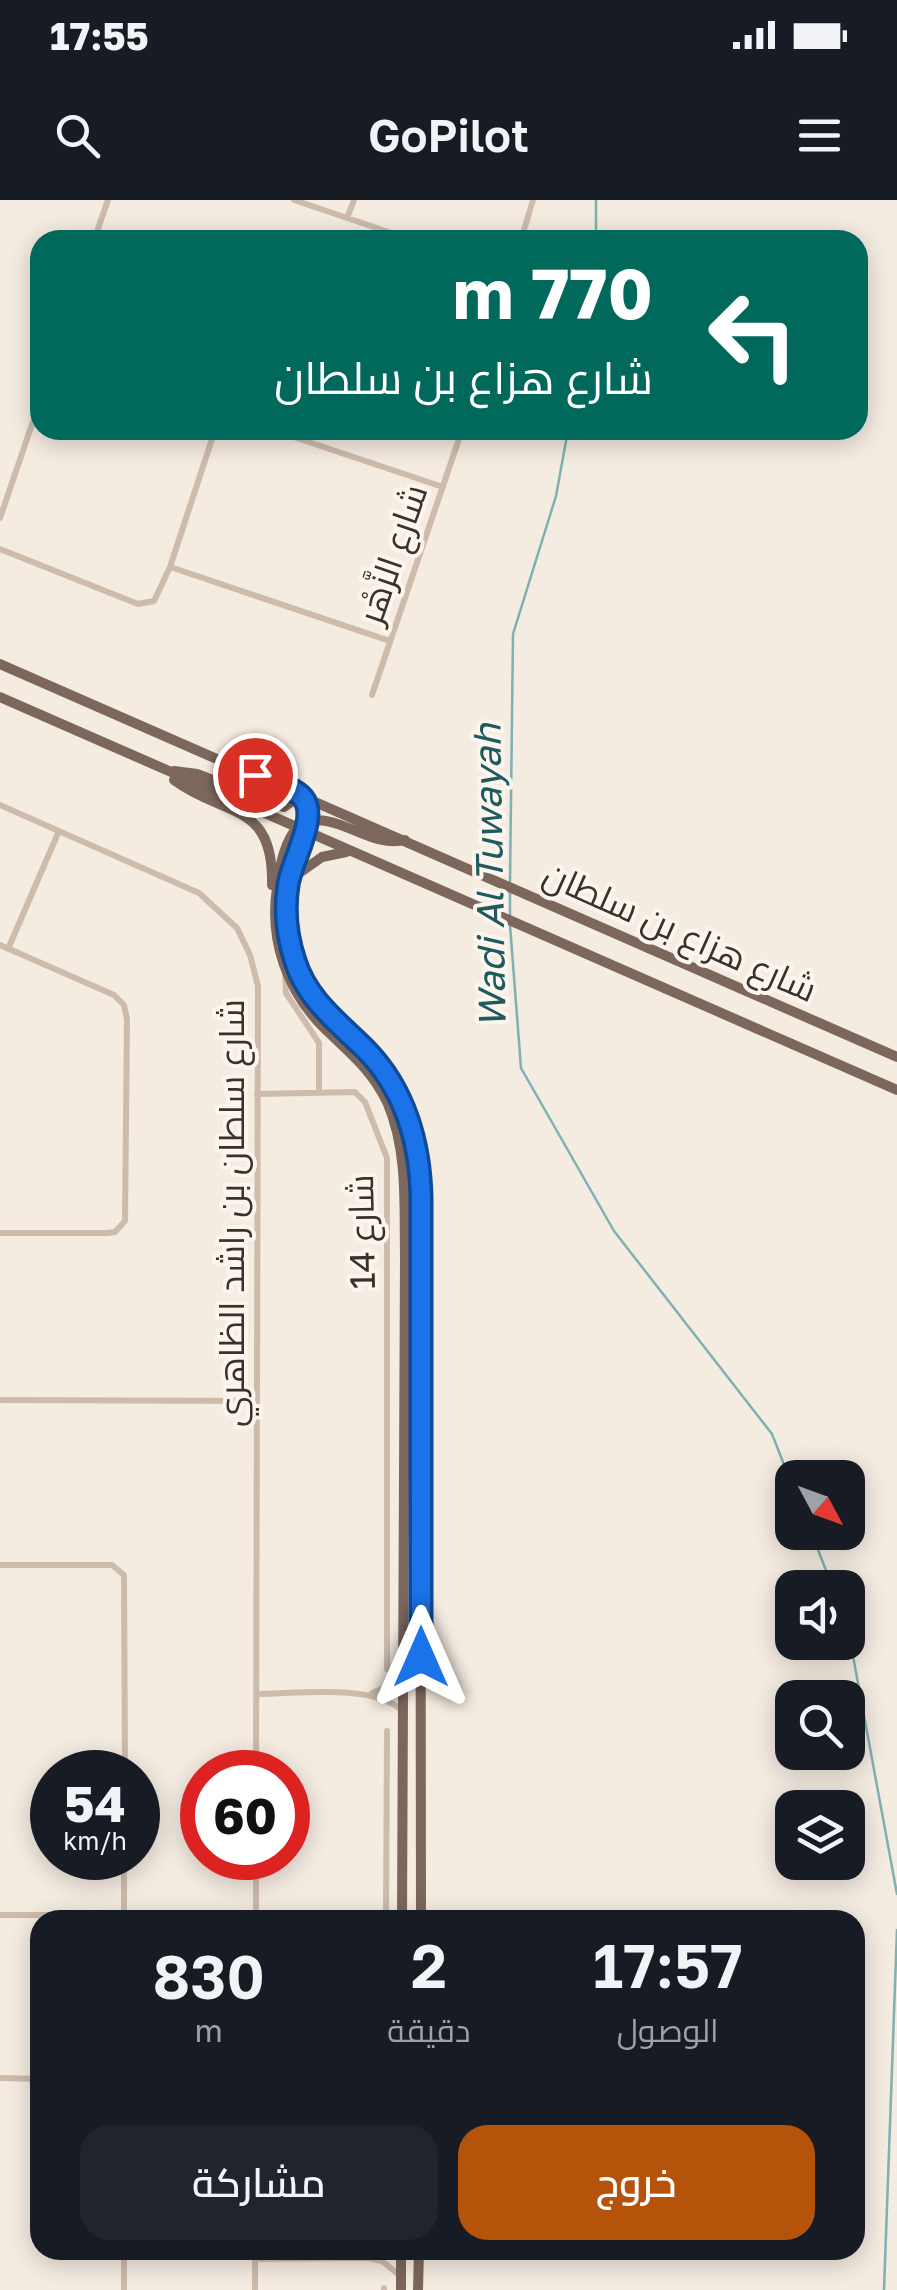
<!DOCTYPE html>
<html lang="ar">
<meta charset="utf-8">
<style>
:root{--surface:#171b24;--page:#20242c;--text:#f1f3f6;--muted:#9ea1a6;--accent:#b45309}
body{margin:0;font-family:"Golos Text",Cairo,sans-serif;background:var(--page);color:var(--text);direction:rtl;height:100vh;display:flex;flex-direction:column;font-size:38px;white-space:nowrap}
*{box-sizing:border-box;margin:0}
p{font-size:32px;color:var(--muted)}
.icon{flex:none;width:55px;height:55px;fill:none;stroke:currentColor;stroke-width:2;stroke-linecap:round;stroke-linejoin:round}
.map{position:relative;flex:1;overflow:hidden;direction:ltr}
.details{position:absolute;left:30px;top:1710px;width:835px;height:350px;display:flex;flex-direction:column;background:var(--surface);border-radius:30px;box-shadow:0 5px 25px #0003;direction:rtl}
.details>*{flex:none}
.guide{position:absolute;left:30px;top:30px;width:838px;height:210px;border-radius:30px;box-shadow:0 5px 25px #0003;direction:rtl;background:#00695c;color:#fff;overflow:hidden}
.needle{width:65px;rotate:131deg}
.fabs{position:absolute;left:775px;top:1260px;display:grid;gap:20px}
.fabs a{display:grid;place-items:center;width:90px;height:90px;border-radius:20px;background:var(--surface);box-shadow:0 5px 25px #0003;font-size:50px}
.speed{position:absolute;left:30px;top:1550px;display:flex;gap:20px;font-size:50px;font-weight:700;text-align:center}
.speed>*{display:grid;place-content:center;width:130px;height:130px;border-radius:50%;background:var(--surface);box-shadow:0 5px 25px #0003;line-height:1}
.speed small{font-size:25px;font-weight:400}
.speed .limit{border:15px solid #d22;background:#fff;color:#111}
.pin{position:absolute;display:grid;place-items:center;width:85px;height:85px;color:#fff;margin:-42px;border:5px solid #fff;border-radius:50%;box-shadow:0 2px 10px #0007}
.me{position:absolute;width:110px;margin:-55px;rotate:0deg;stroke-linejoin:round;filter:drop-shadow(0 0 8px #0008)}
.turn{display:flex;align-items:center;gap:35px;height:210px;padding:0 50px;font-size:45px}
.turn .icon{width:130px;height:130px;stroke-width:2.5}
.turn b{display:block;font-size:70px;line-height:85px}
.eta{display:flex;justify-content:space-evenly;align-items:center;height:170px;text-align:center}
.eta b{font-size:60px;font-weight:600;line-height:70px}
.action{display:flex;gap:20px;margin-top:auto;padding:20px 50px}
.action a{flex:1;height:115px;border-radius:30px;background:var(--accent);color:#fff;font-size:40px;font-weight:600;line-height:115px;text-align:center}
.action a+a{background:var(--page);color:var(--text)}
.status{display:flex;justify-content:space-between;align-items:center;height:70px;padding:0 50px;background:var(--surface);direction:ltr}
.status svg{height:28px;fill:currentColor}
header{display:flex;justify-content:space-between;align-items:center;height:130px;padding:0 50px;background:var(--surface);font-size:45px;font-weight:600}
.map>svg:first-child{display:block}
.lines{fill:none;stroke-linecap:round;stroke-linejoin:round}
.stream{stroke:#7fb0b2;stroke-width:2.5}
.minor{stroke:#cdbbac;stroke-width:6}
.primary{stroke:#7d675c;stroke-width:10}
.route-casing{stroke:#114b97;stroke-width:25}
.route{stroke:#1a73e8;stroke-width:18}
.labels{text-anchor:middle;stroke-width:8;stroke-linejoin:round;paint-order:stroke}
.street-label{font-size:35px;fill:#3b302b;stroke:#fbf5ee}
.water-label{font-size:38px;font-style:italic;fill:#1f5a5e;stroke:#fbf5ee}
</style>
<div class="status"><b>17:55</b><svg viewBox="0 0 49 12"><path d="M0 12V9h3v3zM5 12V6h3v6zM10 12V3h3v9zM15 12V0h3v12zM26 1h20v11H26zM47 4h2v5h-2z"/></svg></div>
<header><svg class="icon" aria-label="menu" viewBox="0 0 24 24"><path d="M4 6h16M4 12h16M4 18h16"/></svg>GoPilot<svg class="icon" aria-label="search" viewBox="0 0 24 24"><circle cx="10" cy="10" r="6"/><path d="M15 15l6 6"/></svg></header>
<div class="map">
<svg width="897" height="2090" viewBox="0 0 897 2090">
<rect width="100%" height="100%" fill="#f4ebe1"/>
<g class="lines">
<path class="stream" d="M 596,0 L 596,40
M 510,682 L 513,434 L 556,296 L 568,230
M 510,717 L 510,690
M 510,725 L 521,868 L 614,1031 L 772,1234 L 792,1285
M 811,1332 L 833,1388
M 848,1429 L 897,1694
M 884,2090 L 897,1730"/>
<path class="minor" d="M 294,0 L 412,40
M 347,18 L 354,0
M 94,40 L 108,0
M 521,40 L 533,0
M 273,230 L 443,287
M 0,318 L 40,201
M 0,349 L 138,404 L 154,401 L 170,367 L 215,230
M 170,367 L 390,441
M 372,495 L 462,230
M 0,605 L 199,693 L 237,728 L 250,755 L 258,786 L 256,1572
M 0,745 L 114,795 L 124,805 L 127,819 L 125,1021 L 115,1032 L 108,1033 L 0,1033
M 8,749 L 59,631
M 285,772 L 286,793 L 319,843 L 319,891
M 257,894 L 355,892 L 365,902 L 387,958 L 387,1469
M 0,1200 L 257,1201
M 0,1365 L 112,1365 L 124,1375 L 125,1572
M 372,1493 L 389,1486 L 402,1467
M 257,1494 C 295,1494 376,1483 402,1511
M 0,1715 L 124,1715
M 124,1720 L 124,1658
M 256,1720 L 256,1658
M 386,1720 L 387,1531
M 0,1878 L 40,1879
M 370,2057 L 387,2050
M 256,2059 L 367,2058 L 382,2061 L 399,2075
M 124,2090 L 124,2050
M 255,2090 L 255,2050
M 384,2090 L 384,2088"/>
<path class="primary" d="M 0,464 L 897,857
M 0,497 L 897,890
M 174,571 L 197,574 L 284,607 L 294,600 L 291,591
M 174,580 C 225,618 274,601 272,685
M 300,594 C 321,619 294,652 289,680 C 283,707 286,738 295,764 C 309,804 346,827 373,857 C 400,889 413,928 420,969 L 421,1720
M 288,681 L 322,657 L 346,652
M 402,1720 L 405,1056 C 404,1005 408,952 388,904 C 373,871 349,852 324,828 C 287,791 269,740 277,688 C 280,665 284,641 300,624 C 336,608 368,649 405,640
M 401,2090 L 401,2050
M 418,2090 L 419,2050"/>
</g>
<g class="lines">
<defs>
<path id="route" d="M 255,575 C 269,581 293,586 303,598 C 319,617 291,662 288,685 C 284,711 287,737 295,761 C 307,800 339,823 366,850 C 405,890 420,944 421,998 L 421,1457"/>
</defs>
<use href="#route" class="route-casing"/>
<use href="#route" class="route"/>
</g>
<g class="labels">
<g class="street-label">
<text transform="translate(393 354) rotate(-71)" y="12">شارع الزَّهْر</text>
<text transform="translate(680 732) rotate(24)" y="12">شارع هزاع بن سلطان</text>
<text transform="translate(232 1013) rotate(-90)" y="12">شارع سلطان بن راشد الظاهري</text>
<text transform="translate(362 1032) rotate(-91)" y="12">شارع 14</text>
</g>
<g class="water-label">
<text transform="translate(490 676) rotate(-91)" y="13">Wadi Al Tuwayah</text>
</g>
</g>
</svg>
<div class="fabs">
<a><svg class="needle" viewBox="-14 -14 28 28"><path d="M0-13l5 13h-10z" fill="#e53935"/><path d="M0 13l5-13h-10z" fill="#9ea1a6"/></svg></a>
<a><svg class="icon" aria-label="sound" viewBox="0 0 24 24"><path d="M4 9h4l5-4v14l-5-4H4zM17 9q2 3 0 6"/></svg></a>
<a><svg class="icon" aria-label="search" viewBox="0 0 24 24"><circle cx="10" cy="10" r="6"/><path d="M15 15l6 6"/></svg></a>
<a><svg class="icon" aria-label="layers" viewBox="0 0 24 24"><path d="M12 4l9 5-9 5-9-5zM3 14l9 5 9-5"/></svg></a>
</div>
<div class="speed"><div>54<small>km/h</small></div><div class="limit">60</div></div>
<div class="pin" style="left:255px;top:575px;background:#d93025"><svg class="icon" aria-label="arrive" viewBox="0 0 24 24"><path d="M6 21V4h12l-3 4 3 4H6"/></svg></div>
<svg class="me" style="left:421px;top:1457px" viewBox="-20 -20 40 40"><path d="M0-17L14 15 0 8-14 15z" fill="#1a73e8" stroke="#fff" stroke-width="4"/></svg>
<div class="guide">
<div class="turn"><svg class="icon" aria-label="left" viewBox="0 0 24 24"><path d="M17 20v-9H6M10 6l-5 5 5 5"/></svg><div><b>770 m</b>شارع هزاع بن سلطان</div></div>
</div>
<section class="details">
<div class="eta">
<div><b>17:57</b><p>الوصول</p></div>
<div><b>2</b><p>دقيقة</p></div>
<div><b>830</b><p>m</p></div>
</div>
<div class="action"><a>خروج</a><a>مشاركة</a></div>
</section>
</div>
